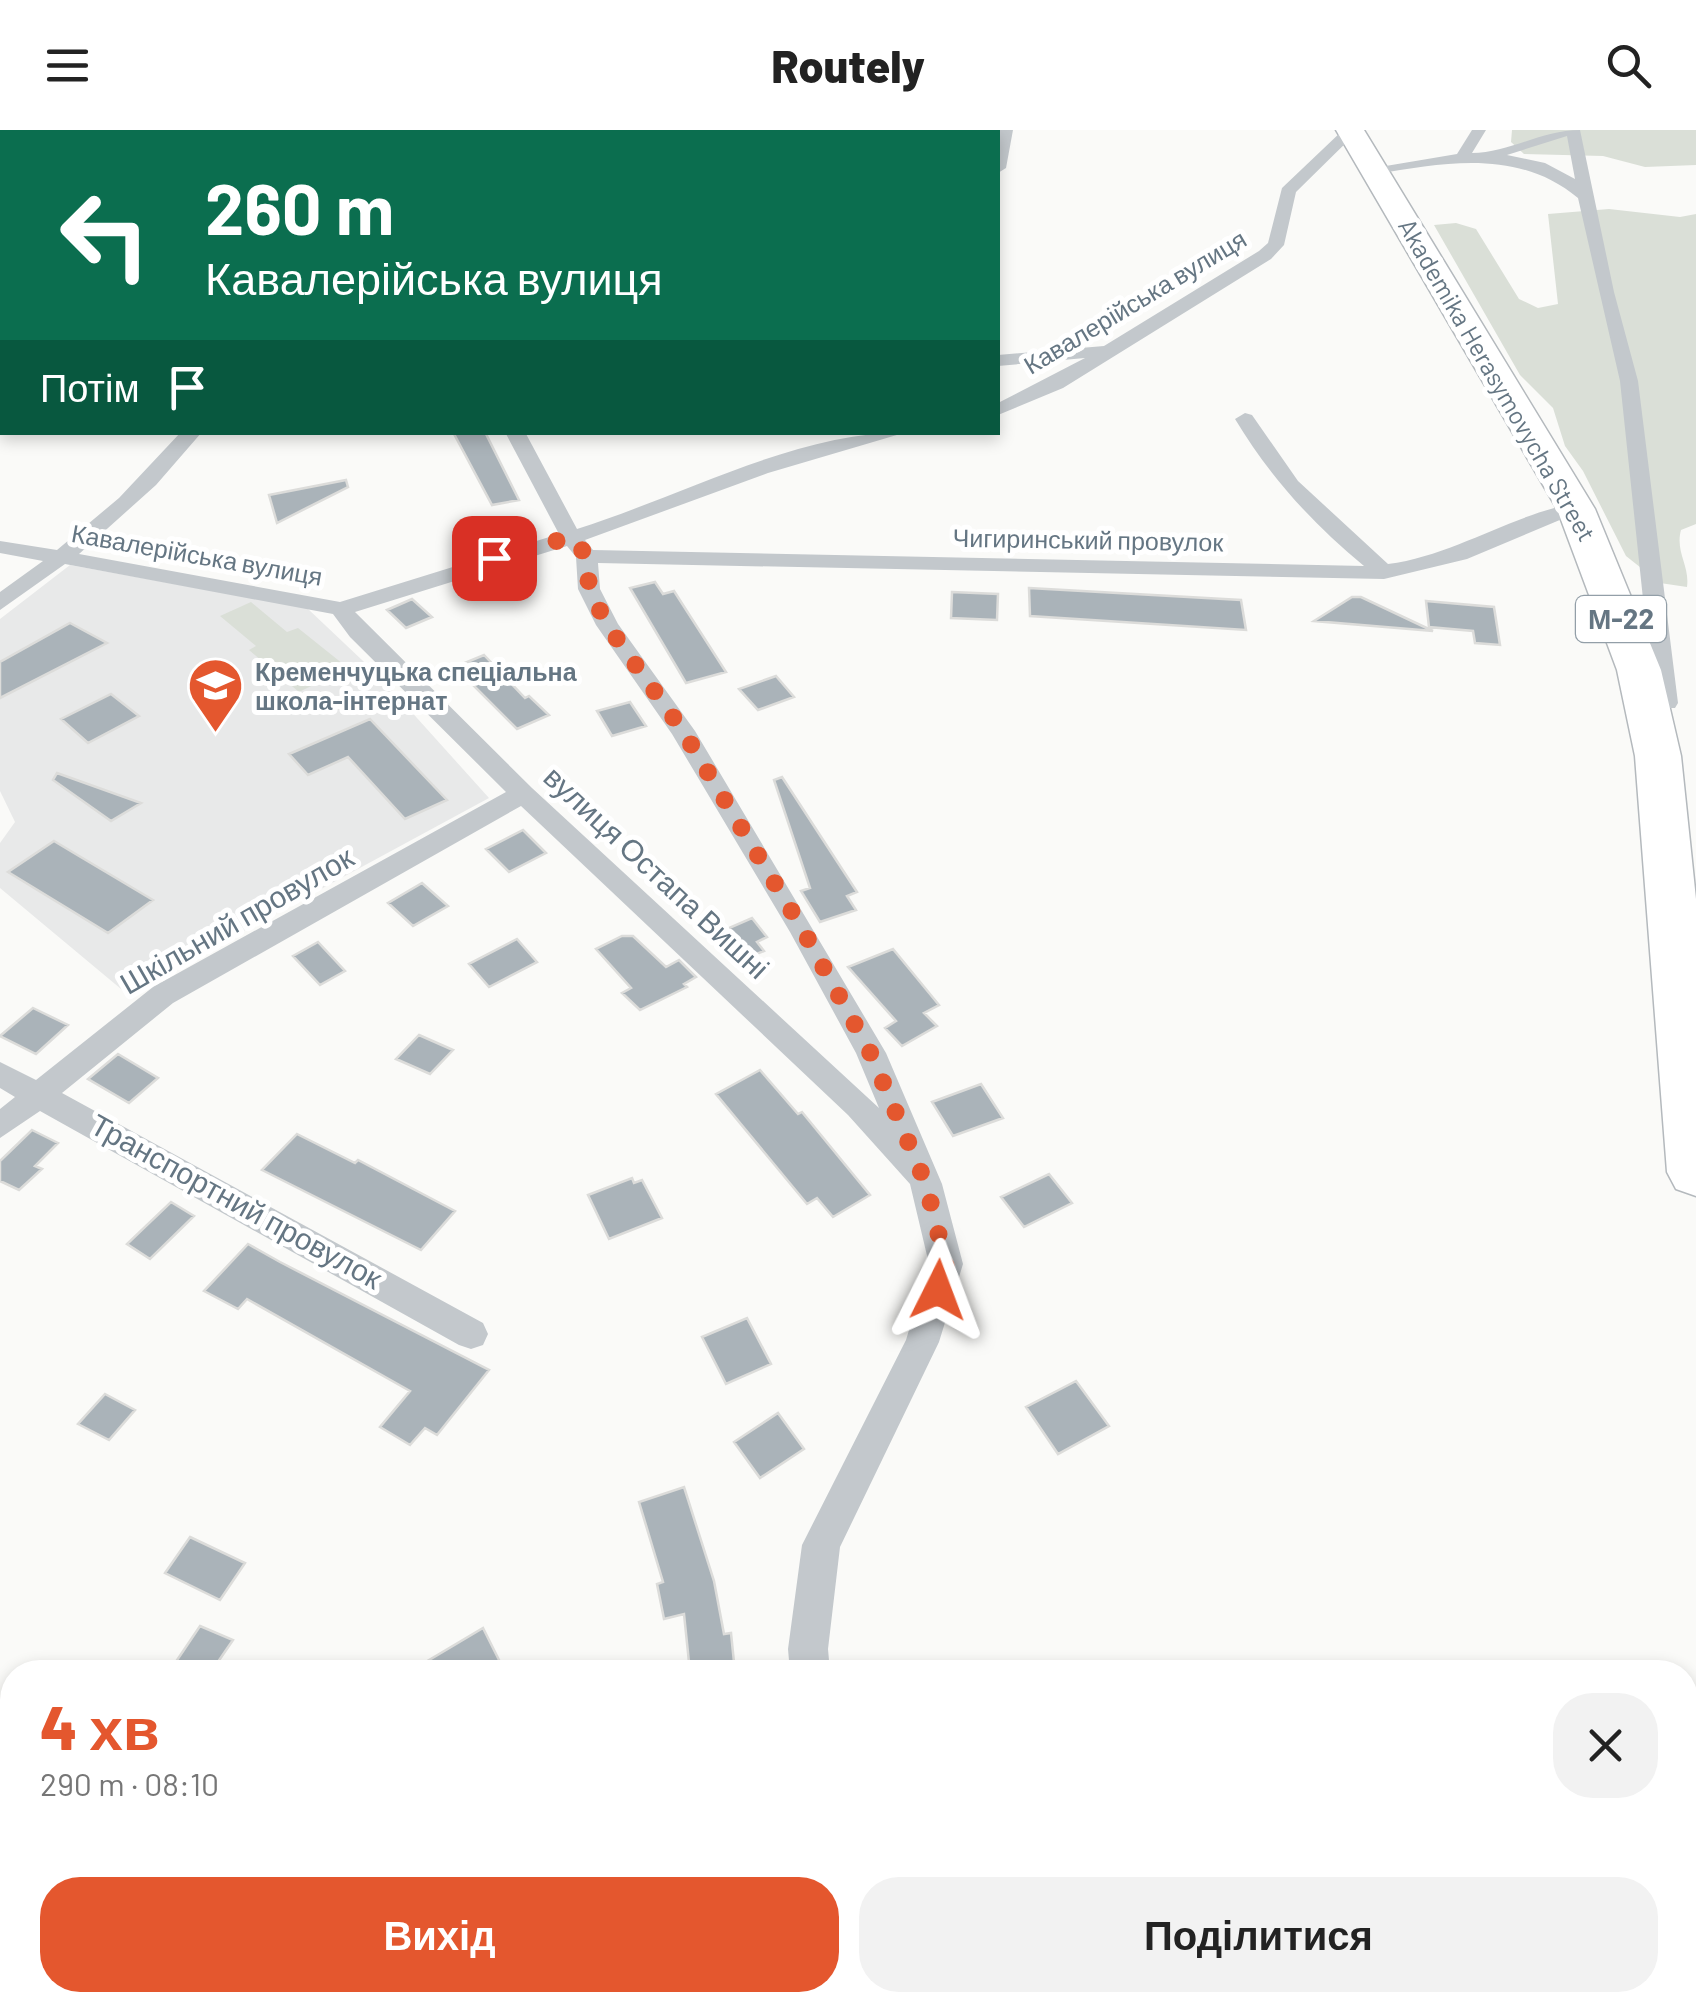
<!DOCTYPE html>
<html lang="uk">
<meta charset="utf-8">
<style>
:root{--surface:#fff;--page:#f2f2f2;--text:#222;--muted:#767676;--accent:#e4572e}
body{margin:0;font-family:Barlow,sans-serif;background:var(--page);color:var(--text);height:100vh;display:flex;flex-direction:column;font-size:38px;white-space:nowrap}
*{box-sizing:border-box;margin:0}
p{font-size:32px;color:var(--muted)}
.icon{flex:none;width:55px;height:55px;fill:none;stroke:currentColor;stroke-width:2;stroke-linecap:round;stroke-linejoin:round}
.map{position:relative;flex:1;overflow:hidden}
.panel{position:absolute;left:0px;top:1530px;width:1698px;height:352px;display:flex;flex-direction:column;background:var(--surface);border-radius:40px 40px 0 0;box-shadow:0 5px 15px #0003}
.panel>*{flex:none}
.top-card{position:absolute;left:0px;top:0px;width:1000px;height:305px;box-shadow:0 5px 15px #0003;background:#0b6e4f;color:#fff;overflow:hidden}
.pin{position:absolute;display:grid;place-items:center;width:85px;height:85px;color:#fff;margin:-42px;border-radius:20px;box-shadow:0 5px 15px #0006}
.me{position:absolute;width:110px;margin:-55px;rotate:3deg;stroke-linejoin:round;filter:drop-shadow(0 0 8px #0008)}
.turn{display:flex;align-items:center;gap:35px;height:210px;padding:0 40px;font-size:45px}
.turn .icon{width:130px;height:130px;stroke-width:2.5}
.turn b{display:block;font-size:70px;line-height:85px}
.then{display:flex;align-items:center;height:95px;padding:0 40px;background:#0003;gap:20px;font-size:38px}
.round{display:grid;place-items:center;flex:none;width:105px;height:105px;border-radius:40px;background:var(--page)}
.head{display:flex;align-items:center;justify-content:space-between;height:170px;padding:0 40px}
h1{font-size:60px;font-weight:800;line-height:75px;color:var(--accent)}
.cta{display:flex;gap:20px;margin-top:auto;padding:20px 40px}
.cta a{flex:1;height:115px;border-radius:40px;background:var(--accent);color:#fff;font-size:40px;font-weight:800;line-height:115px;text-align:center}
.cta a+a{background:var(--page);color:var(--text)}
header{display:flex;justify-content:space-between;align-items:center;height:130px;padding:0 40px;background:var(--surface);font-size:45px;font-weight:800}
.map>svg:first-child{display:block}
.built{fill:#e8e9e9}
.green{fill:#dadfd7}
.building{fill:#aab3b9;stroke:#dcdcda;stroke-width:2.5}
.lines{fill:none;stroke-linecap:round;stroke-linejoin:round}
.secondary-casing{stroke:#b3babf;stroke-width:3}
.highway-casing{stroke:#b4b9bd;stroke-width:3}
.street{fill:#c3c8cc;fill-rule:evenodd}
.secondary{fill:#fff;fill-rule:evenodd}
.highway{fill:#fff;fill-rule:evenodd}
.route{stroke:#e4572e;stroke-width:18;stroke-dasharray:0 32.4}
.labels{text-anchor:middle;stroke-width:10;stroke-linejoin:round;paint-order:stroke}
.far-street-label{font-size:25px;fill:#657683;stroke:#fff}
.far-poi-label{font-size:25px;font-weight:bold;fill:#657683;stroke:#fff;text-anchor:start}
.shield{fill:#fff;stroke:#939fa8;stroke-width:2.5}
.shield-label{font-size:28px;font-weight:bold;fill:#657683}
.street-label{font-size:30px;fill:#657683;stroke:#fff}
</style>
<header><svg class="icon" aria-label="menu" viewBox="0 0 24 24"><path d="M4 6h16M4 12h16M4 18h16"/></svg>Routely<svg class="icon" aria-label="search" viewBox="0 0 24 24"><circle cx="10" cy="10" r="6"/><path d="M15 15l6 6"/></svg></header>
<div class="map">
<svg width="1696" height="1882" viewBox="0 0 1696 1882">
<rect width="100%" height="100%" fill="#fafaf8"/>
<path class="built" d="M 70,435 L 307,478 L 381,548 L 489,668 L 127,864 L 0,758 L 0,713 L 15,692 L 0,661 L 0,489 Z"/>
<path class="green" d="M 1512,0 L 1696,0 L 1696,35 L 1645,37 L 1603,26 L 1524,24 L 1511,12 Z
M 1609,79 L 1680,87 L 1696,84 L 1696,394 L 1681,400 C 1675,422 1690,436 1687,457 L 1660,453 L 1626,426 L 1583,341 L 1565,316 L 1553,278 L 1520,245 L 1434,95 L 1456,93 L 1476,99 L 1519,169 L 1538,178 L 1558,174 L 1548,84 Z
M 251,472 L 287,502 L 298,498 L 348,538 L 299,562 L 249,520 L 256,516 L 220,486 Z"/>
<path class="building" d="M 453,302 L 485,302 L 519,370 L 492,375 Z
M 346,350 L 348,357 L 277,393 L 269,365 Z
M 655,452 L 663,464 L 674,461 L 726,542 L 686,553 L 630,458 Z
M 1029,458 L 1241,470 L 1246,500 L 1030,486 Z
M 952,462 L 998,464 L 997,490 L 951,488 Z
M 1352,467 L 1361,467 L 1433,501 L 1314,491 Z
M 412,469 L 432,487 L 406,498 L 387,480 Z
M 1426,471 L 1494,477 L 1500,515 L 1475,513 L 1473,501 L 1429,497 Z
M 70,493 L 107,513 L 0,568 L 0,532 Z
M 484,525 L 525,568 L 529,566 L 549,585 L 517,599 L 455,537 Z
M 776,546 L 794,567 L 758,580 L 739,559 Z
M 111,564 L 139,586 L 88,613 L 61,589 Z
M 630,572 L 646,596 L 612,606 L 597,581 Z
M 370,589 L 447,670 L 405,689 L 348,627 L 308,645 L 289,624 Z
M 57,643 L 141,673 L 111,691 L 53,650 Z
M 782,647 L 857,762 L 847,766 L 856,780 L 820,792 L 801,761 L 810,758 L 774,650 Z
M 523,700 L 546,723 L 509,742 L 486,719 Z
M 54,711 L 74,723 L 153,770 L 108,803 L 8,742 Z
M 422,753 L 448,776 L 413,796 L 388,773 Z
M 752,788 L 767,807 L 757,812 L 764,821 L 735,833 L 713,805 Z
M 622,806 L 633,806 L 666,837 L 679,830 L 696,847 L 684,854 L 687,857 L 640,880 L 622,863 L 631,858 L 596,819 Z
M 517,809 L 537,832 L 489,857 L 469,834 Z
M 318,812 L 345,841 L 320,855 L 293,826 Z
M 893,819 L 939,875 L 924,883 L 937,896 L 902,916 L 885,898 L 896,891 L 848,837 Z
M 33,878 L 68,895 L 36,924 L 0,906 Z
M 419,905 L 453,920 L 430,944 L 396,929 Z
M 118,924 L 158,948 L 129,973 L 88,949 Z
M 760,940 L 798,984 L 802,982 L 870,1065 L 833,1087 L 817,1068 L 807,1074 L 716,964 Z
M 981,954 L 1003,988 L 953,1006 L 932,972 Z
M 32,1000 L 58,1013 L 35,1036 L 42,1039 L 19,1060 L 0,1051 L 0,1031 Z
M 297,1004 L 355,1033 L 358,1030 L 455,1081 L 421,1120 L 262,1040 Z
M 1049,1044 L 1072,1073 L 1024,1097 L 1001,1067 Z
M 632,1048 L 634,1053 L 642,1050 L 662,1088 L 609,1109 L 588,1065 Z
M 171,1072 L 194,1086 L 150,1129 L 127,1114 Z
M 248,1114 L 280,1132 L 489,1240 L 437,1305 L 425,1298 L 410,1315 L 380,1297 L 410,1261 L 247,1169 L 238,1179 L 204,1161 Z
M 747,1188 L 771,1234 L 726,1254 L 702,1207 Z
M 1076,1251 L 1109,1296 L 1058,1324 L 1026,1277 Z
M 105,1264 L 135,1280 L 109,1310 L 78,1294 Z
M 778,1283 L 804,1319 L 760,1348 L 734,1312 Z
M 684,1357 L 714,1451 L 724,1504 L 731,1503 L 735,1542 L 690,1542 L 684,1484 L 664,1489 L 657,1454 L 663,1452 L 639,1372 Z
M 190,1407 L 245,1433 L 220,1470 L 165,1443 Z
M 200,1496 L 233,1510 L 211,1542 L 169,1542 Z
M 483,1498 L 505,1542 L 409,1542 Z"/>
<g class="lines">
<defs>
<path id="secondary" d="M 489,0 L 511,0 L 512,2 L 491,2 Z
M 2,227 L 2,243 L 0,244 L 0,228 Z"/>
<path id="highway" d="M 1336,0 L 1364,0 L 1595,379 L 1661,540 L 1681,626 L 1696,769 L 1696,1066 L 1676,1059 L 1667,1042 L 1635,626 L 1617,540 L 1557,379 Z"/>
</defs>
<use href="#secondary" class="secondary-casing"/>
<use href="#highway" class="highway-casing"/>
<path class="street" d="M 999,0 L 1013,0 L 1006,38 L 998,43 Z
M 1343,0 L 1358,1 L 1296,62 L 1284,115 L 1271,129 L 1063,258 L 998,285 L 998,273 L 1085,228 L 998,236 L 998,225 L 1104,216 L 1259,121 L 1268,113 L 1282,58 Z
M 1472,0 L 1486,0 L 1472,23 C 1508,23 1542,0 1580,0 L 1614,162 L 1638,251 L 1678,573 L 1675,578 L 1657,578 L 1654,573 L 1620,251 L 1578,68 C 1519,19 1447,32 1376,44 L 1368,39 L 1457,24 ZM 1567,6 L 1575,49 L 1545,33 L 1507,25 Z
M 2,38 L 2,50 L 0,51 L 0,39 Z
M 0,89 L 2,89 L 2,99 L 0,99 Z
M 1245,283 L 1252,285 L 1298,351 L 1388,434 C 1455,425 1510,385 1576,373 L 1586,379 L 1467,429 L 1384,449 L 598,433 L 600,459 L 618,494 L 695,601 L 886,923 L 942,1054 L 963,1134 L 939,1212 L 840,1417 L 828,1519 L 830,1542 L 790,1542 L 788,1519 L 802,1415 L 906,1210 L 929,1134 L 910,1054 L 848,985 L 521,676 L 173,873 L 62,963 L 483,1193 L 488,1204 L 483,1215 L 471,1219 L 459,1215 L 40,981 L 0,1008 L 0,979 L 15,967 L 0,958 L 0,932 L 36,950 L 153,857 L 506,662 L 350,507 L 333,484 L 65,434 L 0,480 L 0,462 L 43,431 L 0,423 L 0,411 L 57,420 L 119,368 L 181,302 L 202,302 L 156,355 L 79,424 L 340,472 L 559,404 L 505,302 L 525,302 L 577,399 C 682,366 796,302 907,302 L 768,343 L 585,410 L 593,420 L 1364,436 C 1312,393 1270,347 1235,289 ZM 567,416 L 576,427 L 578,459 L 596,495 L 672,604 L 790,802 L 856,923 L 879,978 L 532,658 L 355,482 Z
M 0,1673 L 12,1675 L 12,1717 L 0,1715 Z
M 422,1870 L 478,1870 L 483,1882 L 426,1882 Z
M 869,1870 L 914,1870 L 919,1882 L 873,1882 Z"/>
<use href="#secondary" class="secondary"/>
<use href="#highway" class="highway"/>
</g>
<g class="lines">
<path class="route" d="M 494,428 L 571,407 L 587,426 L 589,458 L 607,495 L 683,601 L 803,800 L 871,924 L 926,1054 L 946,1134 L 938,1160"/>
</g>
<defs>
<symbol id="school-pin" viewBox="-11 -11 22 30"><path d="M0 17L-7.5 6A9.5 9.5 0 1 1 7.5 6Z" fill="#e4572e" stroke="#fff"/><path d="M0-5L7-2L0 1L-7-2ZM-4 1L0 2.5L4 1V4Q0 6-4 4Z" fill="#fff"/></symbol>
</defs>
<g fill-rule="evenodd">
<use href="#school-pin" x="184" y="524" width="63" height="86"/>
</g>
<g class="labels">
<g class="far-street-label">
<text transform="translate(1135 172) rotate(-31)" y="9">Кавалерійська вулиця</text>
<text transform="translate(1497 250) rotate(60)" y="9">Akademika Herasymovycha Street</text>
<text transform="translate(1088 410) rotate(1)" y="9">Чигиринський провулок</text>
<text transform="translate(197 425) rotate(10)" y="9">Кавалерійська вулиця</text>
</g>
<g class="far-poi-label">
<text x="255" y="551">Кременчуцька спеціальна<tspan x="255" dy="29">школа-інтернат</tspan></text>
</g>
<rect class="shield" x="1576" y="466" width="90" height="46" rx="8"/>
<g class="shield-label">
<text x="1621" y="499">М-22</text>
</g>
<g class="street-label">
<text transform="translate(656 743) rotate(43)" y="10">вулиця Остапа Вишні</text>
<text transform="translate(237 791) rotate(-30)" y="10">Шкільний провулок</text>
<text transform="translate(236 1072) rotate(29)" y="10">Транспортний провулок</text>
</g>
</g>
</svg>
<div class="pin" style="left:494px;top:428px;background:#d93025"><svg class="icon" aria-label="arrive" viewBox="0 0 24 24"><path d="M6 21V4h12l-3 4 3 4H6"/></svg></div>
<svg class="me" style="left:938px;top:1160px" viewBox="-20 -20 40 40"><path d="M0-17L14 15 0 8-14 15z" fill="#e4572e" stroke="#fff" stroke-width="4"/></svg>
<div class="top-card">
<div class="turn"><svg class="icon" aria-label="left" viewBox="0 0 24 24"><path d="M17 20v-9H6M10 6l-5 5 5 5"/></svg><div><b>260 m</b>Кавалерійська вулиця</div></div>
<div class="then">Потім<svg class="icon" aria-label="arrive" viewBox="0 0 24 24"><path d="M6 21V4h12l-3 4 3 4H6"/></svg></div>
</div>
<section class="panel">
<div class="head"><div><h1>4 хв</h1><p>290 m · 08:10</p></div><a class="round"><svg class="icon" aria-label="close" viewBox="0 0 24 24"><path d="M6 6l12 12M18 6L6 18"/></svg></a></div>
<div class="cta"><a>Вихід</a><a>Поділитися</a></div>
</section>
</div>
